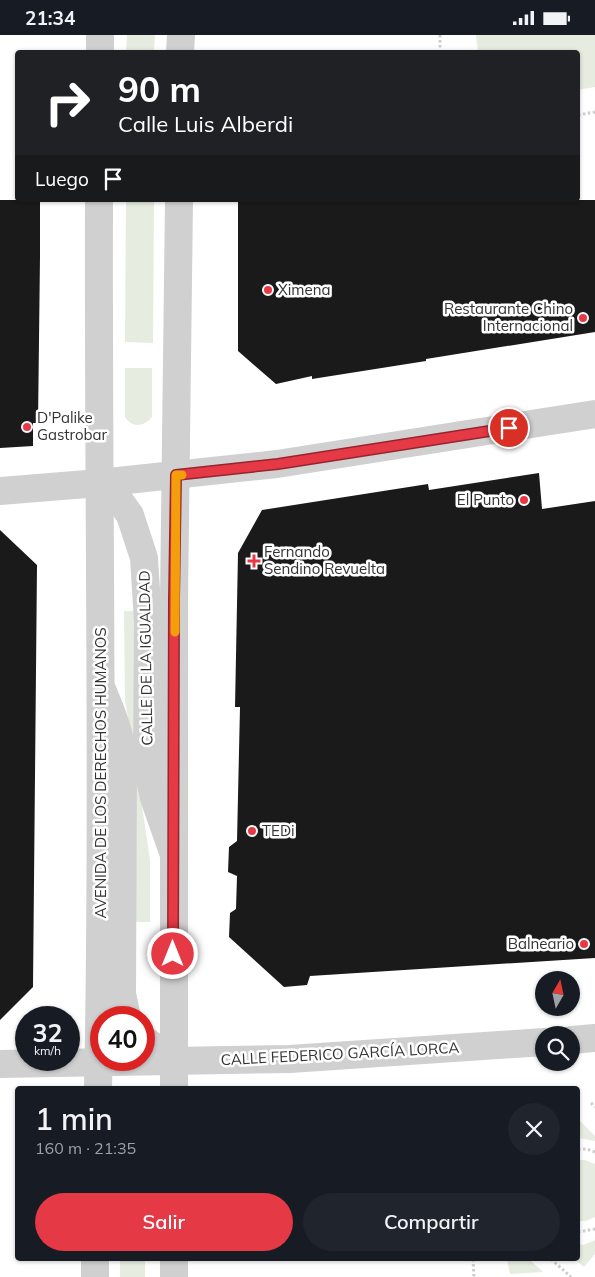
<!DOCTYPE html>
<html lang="es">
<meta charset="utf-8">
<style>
:root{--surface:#171b24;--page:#20242c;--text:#f1f3f6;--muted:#9ea1a6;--accent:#e63946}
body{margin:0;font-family:Mulish,sans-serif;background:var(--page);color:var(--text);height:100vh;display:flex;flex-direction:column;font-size:19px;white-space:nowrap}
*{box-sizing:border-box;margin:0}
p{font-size:16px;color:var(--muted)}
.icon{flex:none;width:28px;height:28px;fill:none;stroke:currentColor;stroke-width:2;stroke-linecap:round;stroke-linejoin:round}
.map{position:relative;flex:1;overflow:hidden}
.drawer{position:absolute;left:15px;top:1051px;width:565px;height:175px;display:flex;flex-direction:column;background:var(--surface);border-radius:5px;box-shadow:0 1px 4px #0004}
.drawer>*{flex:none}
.banner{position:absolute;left:15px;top:15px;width:565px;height:152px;border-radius:5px;box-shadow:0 1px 4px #0004;background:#202124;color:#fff;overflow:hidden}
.needle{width:32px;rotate:9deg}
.controls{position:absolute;left:535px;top:936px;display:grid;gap:10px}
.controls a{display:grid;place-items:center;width:45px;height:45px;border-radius:50%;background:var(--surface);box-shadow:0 1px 4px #0004;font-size:25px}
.speed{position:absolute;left:15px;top:971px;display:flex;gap:10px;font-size:25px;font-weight:700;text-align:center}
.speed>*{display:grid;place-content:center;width:65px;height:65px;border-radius:50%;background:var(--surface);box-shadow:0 1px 4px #0004;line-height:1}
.speed small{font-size:12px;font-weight:400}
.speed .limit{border:8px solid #d22;background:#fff;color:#111}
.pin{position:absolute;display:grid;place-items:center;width:42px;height:42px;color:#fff;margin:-21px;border:2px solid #fff;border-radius:50%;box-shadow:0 1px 5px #0007}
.me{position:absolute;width:55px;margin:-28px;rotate:0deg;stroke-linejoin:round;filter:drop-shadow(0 0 4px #0008)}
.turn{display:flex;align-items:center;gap:18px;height:105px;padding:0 20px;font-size:22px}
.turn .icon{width:65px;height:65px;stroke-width:2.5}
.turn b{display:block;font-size:35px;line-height:42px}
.then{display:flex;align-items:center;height:48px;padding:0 20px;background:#0003;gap:10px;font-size:19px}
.round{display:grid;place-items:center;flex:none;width:52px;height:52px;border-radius:26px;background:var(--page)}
.summary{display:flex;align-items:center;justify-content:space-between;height:85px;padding:0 20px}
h1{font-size:30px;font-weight:600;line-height:38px}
.button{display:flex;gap:10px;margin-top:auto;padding:10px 20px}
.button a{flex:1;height:58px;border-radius:30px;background:var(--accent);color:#fff;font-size:20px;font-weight:600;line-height:58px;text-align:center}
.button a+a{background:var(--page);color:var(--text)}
.status{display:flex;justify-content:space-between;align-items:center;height:35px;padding:0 25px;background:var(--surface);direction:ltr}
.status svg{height:14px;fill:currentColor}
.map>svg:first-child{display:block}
.green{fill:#e6ecdf}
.building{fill:#1a1a1a}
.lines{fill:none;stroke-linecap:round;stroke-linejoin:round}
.path{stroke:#cdcdcd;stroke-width:3;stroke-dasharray:2.5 2.5;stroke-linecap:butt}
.minor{stroke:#d0d0d0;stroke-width:28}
.tertiary{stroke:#d0d0d0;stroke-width:28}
.route-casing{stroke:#96252e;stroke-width:12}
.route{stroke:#e63946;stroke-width:9}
.slow{stroke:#f59e0b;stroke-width:9}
.poi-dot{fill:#e63946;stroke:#fff;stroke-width:2}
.labels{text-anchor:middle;stroke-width:5;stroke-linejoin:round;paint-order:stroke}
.poi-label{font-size:15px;fill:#333;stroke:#fff;text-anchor:start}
.street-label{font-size:15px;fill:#333;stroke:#fff}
</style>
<div class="status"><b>21:34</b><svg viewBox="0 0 49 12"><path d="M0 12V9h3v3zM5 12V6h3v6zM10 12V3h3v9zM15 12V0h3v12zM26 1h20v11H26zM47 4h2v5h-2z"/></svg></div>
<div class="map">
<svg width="595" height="1242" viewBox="0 0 595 1242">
<rect width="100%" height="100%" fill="#fff"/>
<path class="green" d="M 127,0 L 155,0 L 154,17 L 126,17 Z
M 476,0 L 595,0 L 595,52 L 578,55 L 578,18 L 478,17 Z
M 126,165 L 154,165 L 153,308 L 125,307 Z
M 125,333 L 152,333 L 152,382 C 144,392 132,393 125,382 Z
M 124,576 L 134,576 L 139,751 L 150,825 L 150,887 L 135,887 L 134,714 L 125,666 Z
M 578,1084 L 595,1101 L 595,1106 L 578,1103 Z
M 578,1125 L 585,1125 L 595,1129 L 595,1182 L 586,1186 L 578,1186 Z
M 595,1205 L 595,1219 L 584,1232 L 574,1224 L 578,1224 L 578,1209 L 583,1210 Z
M 120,1224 L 145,1224 L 145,1242 L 120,1242 Z
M 507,1224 L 529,1224 L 543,1237 L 510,1239 Z"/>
<path class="building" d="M 0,165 L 40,165 L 40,221 L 38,388 L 33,388 L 33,411 L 0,413 Z
M 238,165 L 595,165 L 595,297 L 426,324 L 426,326 L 312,344 L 312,341 L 276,349 L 238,316 Z
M 539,438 L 542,474 L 595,466 L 595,923 L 310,941 L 307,950 L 284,952 L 229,902 L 230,878 L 236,874 L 237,841 L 228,837 L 229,812 L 237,806 L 240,672 L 235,672 L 238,518 L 262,475 L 428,449 L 429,455 Z
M 0,495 L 37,530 L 33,952 L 0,985 Z"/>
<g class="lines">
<path class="path" d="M 440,0 L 440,18
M 578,80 L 595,77
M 591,1068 L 595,1072
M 578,1114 L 587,1114 L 595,1117
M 578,1197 L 595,1194
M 473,1224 L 474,1242
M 551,1224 L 571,1242"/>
<path class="minor" d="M 99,448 L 117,462 L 130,480 L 144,523 L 148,587 L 147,731 L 154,763 L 173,817
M 0,456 L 99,448 L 277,429 L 595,379
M 101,652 C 111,676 120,696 123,723 L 122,959 L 127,982
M 144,1004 L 174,1027
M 571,1005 L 595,1003
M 0,1029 L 290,1024 L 544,1007"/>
<path class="tertiary" d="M 100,18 L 100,0
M 180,18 L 181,0
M 98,1054 C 104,757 98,461 99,165
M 174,1054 L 174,565 L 179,165
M 95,1242 L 95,1224
M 174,1242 L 174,1224"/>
</g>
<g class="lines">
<defs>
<path id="route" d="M 173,919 L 174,565 L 176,440 L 278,429 L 509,393"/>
</defs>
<use href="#route" class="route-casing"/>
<use href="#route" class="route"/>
<path class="slow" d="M 175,597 L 176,440 L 182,440"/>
</g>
<g class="poi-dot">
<circle cx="268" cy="255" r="5"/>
<circle cx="583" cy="283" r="5"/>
<circle cx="27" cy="392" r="5"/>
<circle cx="524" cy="465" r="5"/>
<path d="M251.5 518.5h5v5h5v5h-5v5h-5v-5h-5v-5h5z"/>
<circle cx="252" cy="796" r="5"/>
<circle cx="584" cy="909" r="5"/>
</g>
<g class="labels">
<g class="poi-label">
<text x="278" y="260">Ximena</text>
<text x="573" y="279" text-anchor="end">Restaurante Chino<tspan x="573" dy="17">Internacional</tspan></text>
<text x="37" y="388">D'Palike<tspan x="37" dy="17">Gastrobar</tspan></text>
<text x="514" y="470" text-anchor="end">El Punto</text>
<text x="264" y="522">Fernando<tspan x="264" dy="17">Sendino Revuelta</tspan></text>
<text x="262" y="801">TEDi</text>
<text x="574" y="914" text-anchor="end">Balneario</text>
</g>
<g class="street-label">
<text transform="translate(146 623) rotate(-91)" y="5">CALLE DE LA IGUALDAD</text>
<text transform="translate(101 738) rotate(-90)" y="5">AVENIDA DE LOS DERECHOS HUMANOS</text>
<text transform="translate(340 1019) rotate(-3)" y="5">CALLE FEDERICO GARCÍA LORCA</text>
</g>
</g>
</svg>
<div class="controls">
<a><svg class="needle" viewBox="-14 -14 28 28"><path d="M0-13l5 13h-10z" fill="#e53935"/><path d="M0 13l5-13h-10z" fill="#9ea1a6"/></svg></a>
<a><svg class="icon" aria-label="search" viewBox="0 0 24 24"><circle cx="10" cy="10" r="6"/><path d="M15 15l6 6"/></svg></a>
</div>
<div class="speed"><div>32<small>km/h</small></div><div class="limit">40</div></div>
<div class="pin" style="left:509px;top:393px;background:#d93025"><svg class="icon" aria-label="arrive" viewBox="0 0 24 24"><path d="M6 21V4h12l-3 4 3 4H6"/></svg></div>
<svg class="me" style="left:173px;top:919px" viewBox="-20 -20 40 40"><circle r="17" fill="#e63946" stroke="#fff" stroke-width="3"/><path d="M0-11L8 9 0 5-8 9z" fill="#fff"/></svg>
<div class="banner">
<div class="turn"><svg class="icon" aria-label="right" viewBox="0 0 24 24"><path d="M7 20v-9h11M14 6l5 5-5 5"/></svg><div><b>90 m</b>Calle Luis Alberdi</div></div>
<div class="then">Luego<svg class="icon" aria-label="arrive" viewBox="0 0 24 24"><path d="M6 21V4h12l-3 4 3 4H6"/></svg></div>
</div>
<section class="drawer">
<div class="summary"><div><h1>1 min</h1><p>160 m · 21:35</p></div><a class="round"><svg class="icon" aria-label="close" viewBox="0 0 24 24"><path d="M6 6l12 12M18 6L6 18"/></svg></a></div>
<div class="button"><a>Salir</a><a>Compartir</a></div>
</section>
</div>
